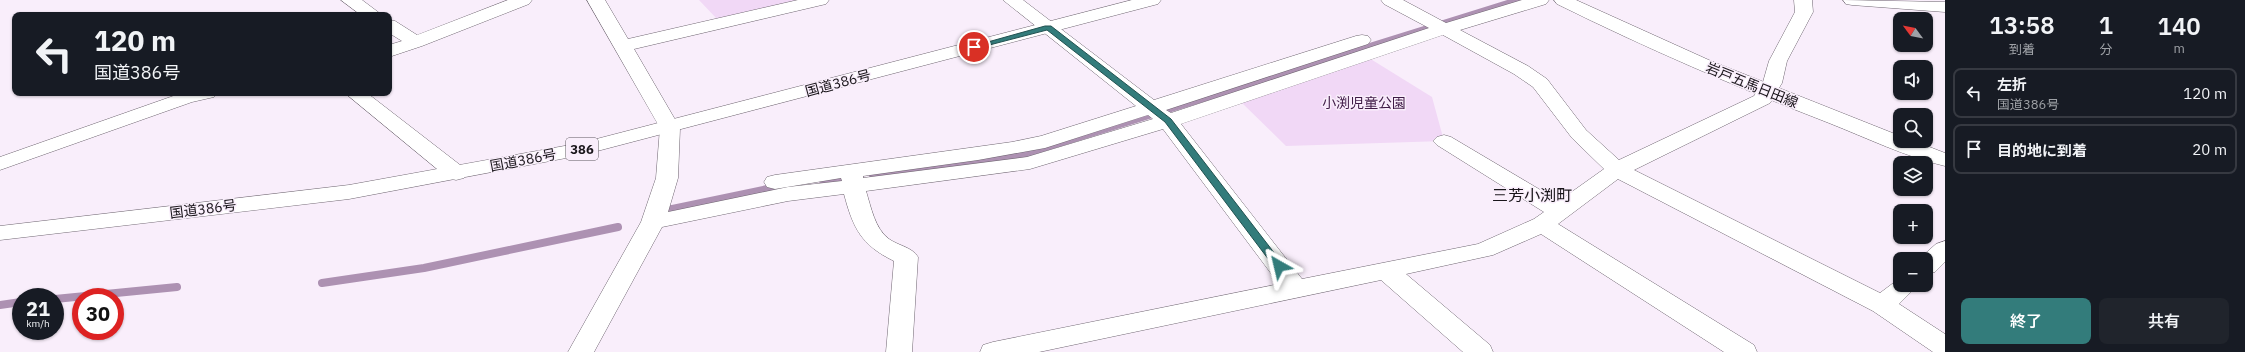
<!DOCTYPE html>
<html lang="ja">
<meta charset="utf-8">
<style>
:root{--surface:#171b24;--page:#20242c;--text:#f1f3f6;--muted:#9ea1a6;--line:#363941;--accent:#337c7b}
body{margin:0;font-family:"IBM Plex Sans","Noto Sans JP",sans-serif;background:var(--page);color:var(--text);height:100vh;display:flex;flex-direction:column;font-size:15px;white-space:nowrap}
*{box-sizing:border-box;margin:0}
p{font-size:13px;color:var(--muted)}
.icon{flex:none;width:22px;height:22px;fill:none;stroke:currentColor;stroke-width:2;stroke-linecap:round;stroke-linejoin:round}
.map{position:relative;flex:1;overflow:hidden}
.panel{display:flex;flex-direction:column;background:var(--surface);width:300px}
.panel>*{flex:none}
.banner{position:absolute;left:12px;top:12px;width:380px;height:84px;border-radius:8px;box-shadow:0 1px 3px #0004;background:#171b24;color:var(--text);overflow:hidden}
.needle{width:26px;rotate:302deg}
.controls{position:absolute;left:1893px;top:12px;display:grid;gap:8px}
.controls a{display:grid;place-items:center;width:40px;height:40px;border-radius:8px;background:var(--surface);box-shadow:0 1px 3px #0004;font-size:20px}
.speed{position:absolute;left:12px;top:288px;display:flex;gap:8px;font-size:20px;font-weight:700;text-align:center}
.speed>*{display:grid;place-content:center;width:52px;height:52px;border-radius:50%;background:var(--surface);box-shadow:0 1px 3px #0004;line-height:1}
.speed small{font-size:10px;font-weight:400}
.speed .limit{border:6px solid #d22;background:#fff;color:#111}
.pin{position:absolute;display:grid;place-items:center;width:34px;height:34px;color:#fff;margin:-17px;border:2px solid #fff;border-radius:50%;box-shadow:0 1px 4px #0007}
.me{position:absolute;width:44px;margin:-22px;rotate:323deg;stroke-linejoin:round;filter:drop-shadow(0 0 3px #0008)}
.turn{display:flex;align-items:center;gap:14px;height:84px;padding:0 16px;font-size:18px}
.turn .icon{width:52px;height:52px;stroke-width:2.5}
.turn b{display:block;font-size:28px;line-height:34px}
.eta{display:flex;justify-content:space-evenly;align-items:center;height:68px;text-align:center}
.eta b{font-size:24px;font-weight:600;line-height:28px}
.cta{display:flex;gap:8px;margin-top:auto;padding:8px 16px}
.cta a{flex:1;height:46px;border-radius:8px;background:var(--accent);color:#fff;font-size:16px;font-weight:600;line-height:46px;text-align:center}
.cta a+a{background:var(--page);color:var(--text)}
ul{padding:0;list-style:none}
li{display:flex;align-items:center;gap:12px;height:50px;margin:0 8px 6px;padding:0 8px;border:2px solid var(--line);border-radius:8px}
li div{flex:1}
li b{display:block;font-size:15px}
li em{font-style:normal}
main{display:flex;flex:1;min-height:0}
.map>svg:first-child{display:block}
.green{fill:#f1d8f6}
.lines{fill:none;stroke-linecap:round;stroke-linejoin:round}
.stream-far1{stroke:#ad91b2;stroke-width:7}
.stream{stroke:#ad91b2;stroke-width:8}
.minor-casing{stroke:#6f6671;stroke-width:1}
.secondary-casing{stroke:#6f6671;stroke-width:1}
.trunk-casing{stroke:#6f6671;stroke-width:1}
.minor{fill:#fff;fill-rule:evenodd}
.secondary{fill:#fff;fill-rule:evenodd}
.trunk{fill:#fff;fill-rule:evenodd}
.route{fill:#337c7b;stroke:#215150}
.labels{text-anchor:middle;stroke-width:3;stroke-linejoin:round;paint-order:stroke}
.shield{fill:#f9eefb;stroke:#5c565e;stroke-width:1}
.shield-label{font-size:13px;font-weight:bold;fill:#19151a}
.street-label{font-size:14px;fill:#19151a;stroke:#f9eefb}
.park-label{font-size:14px;fill:#3e1945;stroke:#f9eefb}
.quarter-label{font-size:16px;fill:#19151a;stroke:#f9eefb}
</style>
<main>
<div class="map">
<svg width="1945" height="352" viewBox="0 0 1945 352">
<rect width="100%" height="100%" fill="#f9eefb"/>
<path class="green" d="M 699,0 L 799,0 L 717,19 Z
M 1369,58 L 1432,97 L 1444,141 L 1286,146 L 1241,102 Z"/>
<g class="lines">
<path class="stream-far1" d="M 1019,156 L 1519,0"/>
<path class="stream" d="M 873,175 L 1024,155
M 823,181 L 851,177
M 658,212 L 782,186
M 322,283 L 424,268 L 618,227
M 55,299 L 177,287
M 0,305 L 21,302"/>
<defs>
<path id="minor" d="M 341,0 L 362,0 L 382,15 L 361,15 Z
M 508,0 L 532,0 L 529,4 L 422,46 L 389,57 L 389,45 L 402,41 L 389,33 L 389,20 L 395,21 L 417,35 Z
M 587,0 L 605,0 L 628,39 L 798,0 L 829,0 L 826,4 L 634,49 L 680,128 L 678,178 L 668,212 L 788,187 L 842,181 L 841,178 L 775,189 L 767,187 L 764,182 L 767,177 L 775,175 L 1012,142 L 1041,136 L 1136,106 L 1003,0 L 1023,0 L 1154,100 L 1356,36 L 1362,35 L 1368,36 L 1371,40 L 1368,44 L 1166,110 L 1171,113 L 1429,28 L 1384,4 L 1381,0 L 1403,0 L 1446,23 L 1522,0 L 1549,0 L 1546,4 L 1460,30 L 1528,66 L 1547,79 L 1586,130 L 1619,160 L 1754,96 L 1763,82 L 1769,61 L 1795,12 L 1794,0 L 1812,0 L 1813,12 L 1787,61 L 1782,83 L 1770,103 L 1634,170 L 1880,293 L 1900,278 L 1900,285 L 1918,285 L 1899,304 L 1945,334 L 1945,352 L 1933,352 L 1873,311 L 1618,179 L 1558,224 L 1754,345 L 1757,352 L 1724,352 L 1541,234 L 1493,255 L 1406,274 L 1490,345 L 1493,352 L 1463,352 L 1381,280 L 1039,352 L 980,352 L 983,345 L 993,342 L 1279,284 L 1163,129 L 1030,169 L 866,191 C 871,207 875,229 889,239 C 899,246 912,247 918,257 L 912,352 L 886,352 L 894,261 C 861,245 853,228 844,194 L 788,201 L 662,227 L 594,352 L 568,352 L 641,222 L 656,178 L 660,128 ZM 1443,35 L 1514,74 L 1533,87 L 1572,138 L 1604,169 L 1559,201 L 1451,137 L 1444,135 L 1437,137 L 1433,141 L 1437,145 L 1544,212 L 1534,219 L 1478,244 L 1302,279 L 1181,124 ZM 1148,115 L 1153,119 L 1027,157 L 863,178 L 863,176 L 978,160 L 1045,148 Z
M 1843,0 L 1945,2 L 1945,12 L 1852,5 L 1846,4 Z
M 217,93 L 214,97 L 192,102 L 0,170 L 0,157 L 179,94 Z
M 345,93 L 367,93 L 464,168 L 467,173 L 464,178 L 456,180 L 448,178 Z
M 1945,241 L 1945,262 L 1935,272 L 1926,274 L 1926,259 L 1919,259 L 1936,244 Z"/>
<path id="secondary" d="M 1554,0 L 1576,0 L 1711,61 L 1900,136 L 1900,141 L 1914,141 L 1945,153 L 1945,166 C 1906,157 1867,138 1829,123 C 1736,87 1646,48 1557,4 Z"/>
<path id="trunk" d="M 1132,0 L 1161,0 L 1158,4 L 582,155 L 349,199 L 0,240 L 0,226 L 349,185 L 581,143 Z"/>
</defs>
<use href="#minor" class="minor-casing"/>
<use href="#secondary" class="secondary-casing"/>
<use href="#trunk" class="trunk-casing"/>
<use href="#minor" class="minor"/>
<use href="#secondary" class="secondary"/>
<use href="#trunk" class="trunk"/>
</g>
<path class="route" d="M 1045,26 L 1051,26 L 1171,119 L 1282,263 L 1282,268 L 1275,268 L 1165,122 L 1047,30 L 974,49 L 970,47 Z"/>
<g class="labels">
<rect class="shield" x="566" y="138" width="32" height="22" rx="3"/>
<g class="shield-label">
<text x="582" y="154">386</text>
</g>
<g class="street-label">
<text transform="translate(838 83) rotate(-15)" y="5">国道386号</text>
<text transform="translate(1752 85) rotate(22)" y="5">岩戸五馬日田線</text>
<text transform="translate(523 160) rotate(-11)" y="5">国道386号</text>
<text transform="translate(203 209) rotate(-7)" y="5">国道386号</text>
</g>
<g class="park-label">
<text x="1364" y="108">小渕児童公園</text>
</g>
<g class="quarter-label">
<text x="1532" y="201">三芳小渕町</text>
</g>
</g>
</svg>
<div class="controls">
<a><svg class="needle" viewBox="-14 -14 28 28"><path d="M0-13l5 13h-10z" fill="#e53935"/><path d="M0 13l5-13h-10z" fill="#9ea1a6"/></svg></a>
<a><svg class="icon" aria-label="sound" viewBox="0 0 24 24"><path d="M4 9h4l5-4v14l-5-4H4zM17 9q2 3 0 6"/></svg></a>
<a><svg class="icon" aria-label="search" viewBox="0 0 24 24"><circle cx="10" cy="10" r="6"/><path d="M15 15l6 6"/></svg></a>
<a><svg class="icon" aria-label="layers" viewBox="0 0 24 24"><path d="M12 4l9 5-9 5-9-5zM3 14l9 5 9-5"/></svg></a>
<a>+</a>
<a>−</a>
</div>
<div class="speed"><div>21<small>km/h</small></div><div class="limit">30</div></div>
<div class="pin" style="left:974px;top:47px;background:#d93025"><svg class="icon" aria-label="arrive" viewBox="0 0 24 24"><path d="M6 21V4h12l-3 4 3 4H6"/></svg></div>
<svg class="me" style="left:1279px;top:266px" viewBox="-20 -20 40 40"><path d="M0-17L14 15 0 8-14 15z" fill="#337c7b" stroke="#fff" stroke-width="4"/></svg>
<div class="banner">
<div class="turn"><svg class="icon" aria-label="left" viewBox="0 0 24 24"><path d="M17 20v-9H6M10 6l-5 5 5 5"/></svg><div><b>120 m</b>国道386号</div></div>
</div>
</div>
<section class="panel">
<div class="eta">
<div><b>13:58</b><p>到着</p></div>
<div><b>1</b><p>分</p></div>
<div><b>140</b><p>m</p></div>
</div>
<ul>
<li><svg class="icon" aria-label="left" viewBox="0 0 24 24"><path d="M17 20v-9H6M10 6l-5 5 5 5"/></svg><div><b>左折</b><p>国道386号</p></div><em>120 m</em></li>
<li><svg class="icon" aria-label="arrive" viewBox="0 0 24 24"><path d="M6 21V4h12l-3 4 3 4H6"/></svg><div><b>目的地に到着</b></div><em>20 m</em></li>
</ul>
<div class="cta"><a>終了</a><a>共有</a></div>
</section>
</main>
